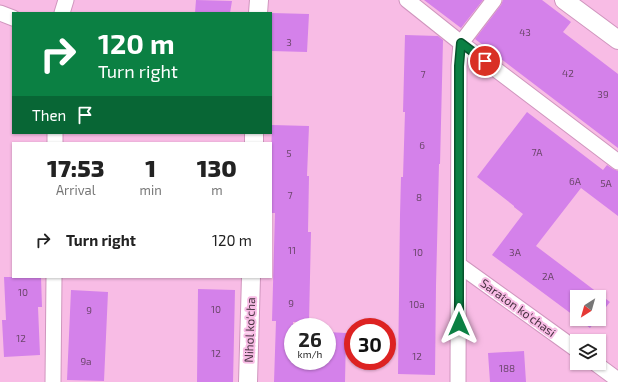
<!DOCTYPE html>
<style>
:root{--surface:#fff;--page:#f6f6f6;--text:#222;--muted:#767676}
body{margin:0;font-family:"Exo 2",sans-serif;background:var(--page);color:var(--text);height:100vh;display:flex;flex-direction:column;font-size:15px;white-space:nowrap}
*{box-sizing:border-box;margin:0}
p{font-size:13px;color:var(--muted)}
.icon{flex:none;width:22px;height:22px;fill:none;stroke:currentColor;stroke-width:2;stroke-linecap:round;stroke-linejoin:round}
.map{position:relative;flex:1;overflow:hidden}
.details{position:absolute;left:12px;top:142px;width:260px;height:136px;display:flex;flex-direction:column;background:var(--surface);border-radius:0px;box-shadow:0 1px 3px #0004}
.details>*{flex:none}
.top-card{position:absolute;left:12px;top:12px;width:260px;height:122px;border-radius:0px;box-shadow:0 1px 3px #0004;background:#0b8043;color:#fff;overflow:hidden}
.needle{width:26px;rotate:217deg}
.controls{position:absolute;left:570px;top:290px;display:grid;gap:8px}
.controls a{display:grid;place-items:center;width:36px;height:36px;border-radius:0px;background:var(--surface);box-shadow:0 1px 3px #0004;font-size:20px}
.speed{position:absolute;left:284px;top:318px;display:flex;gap:8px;font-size:20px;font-weight:700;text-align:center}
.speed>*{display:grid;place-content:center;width:52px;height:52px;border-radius:50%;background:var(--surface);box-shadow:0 1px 3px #0004;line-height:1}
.speed small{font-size:10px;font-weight:400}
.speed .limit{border:6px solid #d22;background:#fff;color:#111}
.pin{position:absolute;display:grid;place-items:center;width:34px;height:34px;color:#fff;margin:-17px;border:2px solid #fff;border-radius:50%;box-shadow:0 1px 4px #0007}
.me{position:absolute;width:44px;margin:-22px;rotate:0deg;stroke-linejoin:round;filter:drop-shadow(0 0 3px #0008)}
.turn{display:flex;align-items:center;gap:14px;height:84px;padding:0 20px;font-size:18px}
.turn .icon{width:52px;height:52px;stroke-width:2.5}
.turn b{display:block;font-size:28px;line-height:34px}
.then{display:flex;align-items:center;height:38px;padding:0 20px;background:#0003;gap:8px;font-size:15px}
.eta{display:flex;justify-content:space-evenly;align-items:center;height:68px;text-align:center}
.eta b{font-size:24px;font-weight:800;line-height:28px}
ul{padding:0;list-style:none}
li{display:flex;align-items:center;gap:12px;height:60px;padding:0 20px}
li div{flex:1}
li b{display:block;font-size:15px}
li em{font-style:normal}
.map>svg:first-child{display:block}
.building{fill:#d481ea}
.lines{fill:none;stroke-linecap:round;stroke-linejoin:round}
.minor-casing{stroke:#d096be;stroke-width:17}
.tertiary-casing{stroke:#d096be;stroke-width:20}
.minor{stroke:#fff;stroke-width:15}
.tertiary{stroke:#fff;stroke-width:18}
.route-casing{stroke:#07532c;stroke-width:10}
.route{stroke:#0b8043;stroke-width:7}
.labels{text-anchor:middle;stroke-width:4;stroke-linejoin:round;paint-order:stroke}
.number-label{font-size:10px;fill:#6c466c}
.street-label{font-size:12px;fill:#493242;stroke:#f8bce5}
</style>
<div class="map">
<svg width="618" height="382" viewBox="0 0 618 382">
<rect width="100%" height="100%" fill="#f8bce5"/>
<path class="building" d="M 196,0 L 232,1 L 230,13 L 195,13 Z
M 424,0 L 483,0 L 461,28 Z
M 503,0 L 542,0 L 571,22 L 563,32 L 618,74 L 618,148 L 475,39 L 501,5 Z
M 272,13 L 309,14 L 307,52 L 271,51 Z
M 405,35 L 438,36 L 443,40 L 440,164 L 439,164 L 436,286 L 435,375 L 398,374 L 400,215 L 401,177 L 403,177 L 405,112 L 403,112 Z
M 527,112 L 603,170 L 607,165 L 613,169 L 618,171 L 618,216 L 581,188 L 536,246 L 610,302 L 599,316 L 599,297 L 577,297 L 577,318 L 492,255 L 523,214 L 514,207 L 514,206 L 477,177 Z
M 272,125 L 309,126 L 307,176 L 309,176 L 308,232 L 311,232 L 309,322 L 293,322 L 293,361 L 327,361 L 327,332 L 346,333 L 345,382 L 274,382 L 276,321 L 272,321 L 275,213 L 271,213 L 272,163 L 271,163 Z
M 4,277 L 41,277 L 42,307 L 38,307 L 40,355 L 4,357 L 2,320 L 6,320 Z
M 198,289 L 235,290 L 233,382 L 197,382 Z
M 71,290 L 108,292 L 104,381 L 67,380 Z
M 578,319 L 597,319 L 590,328 Z
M 524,351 L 526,382 L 490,382 L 488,353 Z"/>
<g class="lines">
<defs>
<path id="minor" d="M 407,0 L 461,43 L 618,162
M 0,13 L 13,18
M 62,13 L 66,0
M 461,43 L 494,0
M 55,143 L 55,133
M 459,265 L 577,350
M 595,363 L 618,380
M 53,382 L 54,277
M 458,382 L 459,66 L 461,43"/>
<path id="tertiary" d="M 564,0 L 618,40
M 258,13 L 259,0
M 254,143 L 254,133
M 248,382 L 251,277"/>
</defs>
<use href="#minor" class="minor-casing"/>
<use href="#tertiary" class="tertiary-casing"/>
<use href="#minor" class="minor"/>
<use href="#tertiary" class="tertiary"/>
</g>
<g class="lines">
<defs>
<path id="route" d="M 459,324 L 459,66 L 461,43 L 485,61"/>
</defs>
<use href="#route" class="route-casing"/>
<use href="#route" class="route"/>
</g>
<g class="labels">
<g class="number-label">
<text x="525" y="36">43</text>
<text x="289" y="46">3</text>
<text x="568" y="77">42</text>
<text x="423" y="78">7</text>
<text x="603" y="98">39</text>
<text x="422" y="149">6</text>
<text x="537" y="156">7A</text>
<text x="289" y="157">5</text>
<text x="575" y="185">6A</text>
<text x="606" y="187">5A</text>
<text x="290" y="199">7</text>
<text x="419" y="201">8</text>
<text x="292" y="254">11</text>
<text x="418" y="256">10</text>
<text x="515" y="256">3A</text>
<text x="548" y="280">2A</text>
<text x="23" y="296">10</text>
<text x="291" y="307">9</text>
<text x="417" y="308">10a</text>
<text x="216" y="313">10</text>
<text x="89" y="314">9</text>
<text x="21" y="342">12</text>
<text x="216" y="357">12</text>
<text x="417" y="360">12</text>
<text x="86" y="365">9a</text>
<text x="507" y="372">188</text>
</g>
<g class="street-label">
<text transform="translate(518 308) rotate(36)" y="4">Saraton ko'chasi</text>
<text transform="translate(250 330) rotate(-88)" y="4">Nihol ko'cha</text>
</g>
</g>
</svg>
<div class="controls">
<a><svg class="needle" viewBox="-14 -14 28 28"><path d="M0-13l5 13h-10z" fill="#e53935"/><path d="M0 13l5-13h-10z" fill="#767676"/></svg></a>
<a><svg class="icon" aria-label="layers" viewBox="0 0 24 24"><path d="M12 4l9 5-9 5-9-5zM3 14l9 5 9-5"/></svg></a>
</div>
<div class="speed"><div>26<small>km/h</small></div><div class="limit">30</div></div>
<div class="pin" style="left:485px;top:61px;background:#d93025"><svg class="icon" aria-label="arrive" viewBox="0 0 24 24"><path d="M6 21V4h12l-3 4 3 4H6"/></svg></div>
<svg class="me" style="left:459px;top:324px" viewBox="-20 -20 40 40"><path d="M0-17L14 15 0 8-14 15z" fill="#0b8043" stroke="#fff" stroke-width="4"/></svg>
<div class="top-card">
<div class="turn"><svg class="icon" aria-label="right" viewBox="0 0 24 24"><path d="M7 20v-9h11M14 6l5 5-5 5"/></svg><div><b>120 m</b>Turn right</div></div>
<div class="then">Then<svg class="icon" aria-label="arrive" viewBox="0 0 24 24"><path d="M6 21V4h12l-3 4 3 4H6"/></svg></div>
</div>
<section class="details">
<div class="eta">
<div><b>17:53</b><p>Arrival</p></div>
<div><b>1</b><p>min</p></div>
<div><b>130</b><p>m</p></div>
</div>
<ul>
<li><svg class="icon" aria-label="right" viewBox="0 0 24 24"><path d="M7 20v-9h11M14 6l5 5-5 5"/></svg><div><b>Turn right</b></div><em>120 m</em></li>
</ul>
</section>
</div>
